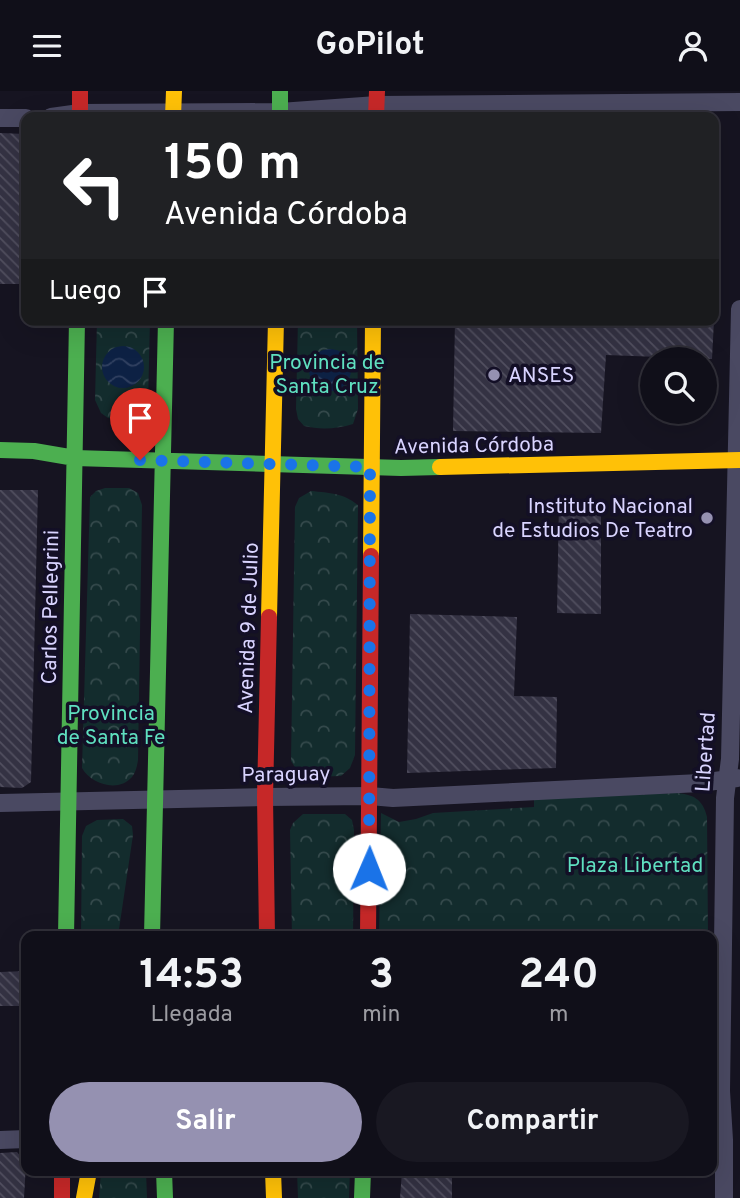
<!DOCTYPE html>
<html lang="es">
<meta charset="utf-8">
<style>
:root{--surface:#100f19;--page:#191822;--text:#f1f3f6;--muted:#9c9ca2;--line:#302f38;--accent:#9591b1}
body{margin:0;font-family:Overpass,sans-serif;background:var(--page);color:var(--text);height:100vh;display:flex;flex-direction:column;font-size:26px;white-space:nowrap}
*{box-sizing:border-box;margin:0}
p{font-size:23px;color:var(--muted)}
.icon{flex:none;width:38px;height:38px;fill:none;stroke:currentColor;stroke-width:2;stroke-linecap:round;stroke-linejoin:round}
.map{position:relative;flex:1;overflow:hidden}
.drawer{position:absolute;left:21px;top:840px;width:696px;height:245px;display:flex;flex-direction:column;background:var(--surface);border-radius:14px;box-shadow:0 7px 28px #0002,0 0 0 2px var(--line)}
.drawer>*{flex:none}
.hud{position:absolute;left:21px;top:21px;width:698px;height:214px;border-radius:14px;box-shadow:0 7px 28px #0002,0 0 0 2px var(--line);background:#202124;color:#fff;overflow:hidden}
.buttons{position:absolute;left:640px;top:256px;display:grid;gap:14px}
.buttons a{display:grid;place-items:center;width:77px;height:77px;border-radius:50%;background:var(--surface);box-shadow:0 7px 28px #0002,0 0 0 2px var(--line);font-size:35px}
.pin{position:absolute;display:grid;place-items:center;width:60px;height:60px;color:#fff;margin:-72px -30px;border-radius:50% 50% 50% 0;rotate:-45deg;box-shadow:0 0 7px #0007}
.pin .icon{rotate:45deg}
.me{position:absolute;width:77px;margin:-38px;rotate:1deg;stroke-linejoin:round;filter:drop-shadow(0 0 5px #0008)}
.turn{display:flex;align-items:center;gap:24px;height:147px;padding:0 28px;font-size:32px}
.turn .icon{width:91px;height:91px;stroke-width:2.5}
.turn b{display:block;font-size:49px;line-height:60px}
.then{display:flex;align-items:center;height:66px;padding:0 28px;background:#0003;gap:14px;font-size:26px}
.eta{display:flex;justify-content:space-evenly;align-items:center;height:119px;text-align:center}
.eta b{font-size:42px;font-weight:700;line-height:49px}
.action{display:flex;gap:14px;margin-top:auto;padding:14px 28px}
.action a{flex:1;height:80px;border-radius:42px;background:var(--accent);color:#fff;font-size:28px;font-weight:700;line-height:80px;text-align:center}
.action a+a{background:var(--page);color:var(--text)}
header{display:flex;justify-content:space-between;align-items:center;height:91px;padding:0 28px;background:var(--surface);font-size:32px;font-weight:700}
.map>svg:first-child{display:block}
.forest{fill:url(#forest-crowns)}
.water{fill:url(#water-waves)}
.building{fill:url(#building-back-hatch)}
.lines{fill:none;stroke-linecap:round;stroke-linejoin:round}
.street{stroke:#4a4962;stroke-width:18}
.fast{stroke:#4caf50;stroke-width:16}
.slow{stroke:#ffc107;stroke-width:16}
.jam{stroke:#c62828;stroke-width:16}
.route{stroke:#1a73e8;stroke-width:12;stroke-dasharray:0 21.6}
.poi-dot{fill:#9591b1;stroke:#130f26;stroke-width:2.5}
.labels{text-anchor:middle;stroke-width:7;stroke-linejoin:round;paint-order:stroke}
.park-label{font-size:21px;fill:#5fe0c0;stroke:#130f26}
.poi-label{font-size:21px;fill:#d9d4ff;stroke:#130f26;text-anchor:start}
.street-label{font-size:21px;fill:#d9d4ff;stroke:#130f26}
</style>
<header><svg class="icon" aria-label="menu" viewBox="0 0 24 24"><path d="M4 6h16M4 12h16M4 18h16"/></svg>GoPilot<svg class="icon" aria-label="person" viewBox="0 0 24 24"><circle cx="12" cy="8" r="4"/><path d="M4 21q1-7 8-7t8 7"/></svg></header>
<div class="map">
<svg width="740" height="1107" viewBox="0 0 740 1107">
<defs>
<pattern id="forest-crowns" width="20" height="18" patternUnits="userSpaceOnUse" patternTransform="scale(1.75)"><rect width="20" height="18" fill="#132c2d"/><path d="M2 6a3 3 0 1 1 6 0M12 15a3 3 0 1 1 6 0" fill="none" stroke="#354a4c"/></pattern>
<pattern id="water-waves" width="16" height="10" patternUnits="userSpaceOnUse" patternTransform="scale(1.75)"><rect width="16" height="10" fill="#0d2144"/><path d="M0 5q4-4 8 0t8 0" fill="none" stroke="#304060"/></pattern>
<pattern id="building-back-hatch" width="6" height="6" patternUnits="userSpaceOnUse" patternTransform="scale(1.75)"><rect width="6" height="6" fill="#343243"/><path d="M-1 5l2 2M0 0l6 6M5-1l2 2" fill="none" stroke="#514f5f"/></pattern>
</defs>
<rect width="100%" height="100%" fill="#161421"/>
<path class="forest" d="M 97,229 L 150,229 L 148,312 L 139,325 L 129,329 L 108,327 L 101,322 L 95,309 Z
M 298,229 L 357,229 L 358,318 L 353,333 C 337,338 320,339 304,335 L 298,328 L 296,318 Z
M 105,397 L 129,397 L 138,402 L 142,414 L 138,669 C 137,675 136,681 132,686 C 118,702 91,693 82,677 L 90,406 L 96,400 Z
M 311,400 C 330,402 343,402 358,414 L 355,664 L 350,677 L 341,685 L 309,686 L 298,681 L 291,670 L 295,416 L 299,407 Z
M 675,702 C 693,703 703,708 707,726 L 708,845 L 379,845 L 381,722 L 399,731 L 416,728 L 433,722 L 534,716 L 534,708 Z
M 303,723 L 345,723 L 352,729 L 354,739 L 353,845 L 292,845 L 290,739 L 293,732 Z
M 123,728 L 132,735 L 133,744 L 118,845 L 81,845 L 82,745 L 86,735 L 97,729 Z
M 101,1080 L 146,1080 L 147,1107 L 99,1107 Z
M 297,1080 L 350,1080 L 349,1107 L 298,1107 Z"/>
<path class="water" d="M102 276a21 21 0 1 1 42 0a21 21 0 1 1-42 0Z
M309 279a21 21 0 1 1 42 0a21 21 0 1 1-42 0Z"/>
<path class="building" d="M 0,42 L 26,43 L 26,193 L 0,193 Z
M 455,229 L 714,229 L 712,268 L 606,264 L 601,342 L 453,340 Z
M 0,399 L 38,399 L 31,691 L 22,697 L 0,696 Z
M 559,409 L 601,410 L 601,523 L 557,522 Z
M 410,523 L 517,526 L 514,605 L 557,606 L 556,677 L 407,682 Z
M 26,880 L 26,915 L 0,915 L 0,881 Z
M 17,1061 L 26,1072 L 24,1107 L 0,1107 L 0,1062 Z
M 402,1080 L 452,1080 L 452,1107 L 400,1107 Z"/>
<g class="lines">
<path class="street" d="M 51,26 L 80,22 L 280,21 L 377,14 L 740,11
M 0,27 L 26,27
M 0,712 L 265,706 L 370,705 L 393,707 L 700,692 L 737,687
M 0,1049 L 26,1048
M 724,1107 L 724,1049 L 721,1000 L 725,707 L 730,668 L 740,218"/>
<path class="fast" d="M 280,0 L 280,26
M 0,359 L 34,360 L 75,367 L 401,377 L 440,376
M 66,845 L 77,229
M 152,845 L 166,229
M 164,1080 L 165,1107
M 362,1107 L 363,1080"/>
<path class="slow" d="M 173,26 L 174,0
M 440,376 L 740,369
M 371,465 L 373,229
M 269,526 L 276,229
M 273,1080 L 274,1107
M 84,1107 L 89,1080"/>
<path class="jam" d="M 80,0 L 80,26
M 376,26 L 377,0
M 267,845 L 265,706 L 269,526
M 368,845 L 371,465
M 62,1080 L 62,1107"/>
</g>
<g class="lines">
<path class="route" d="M 140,369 L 370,376 L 369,778"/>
</g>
<g class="poi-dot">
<circle cx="494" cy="284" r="7"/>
<circle cx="707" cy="427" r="7"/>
</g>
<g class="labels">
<g class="park-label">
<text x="327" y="278">Provincia de<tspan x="327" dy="24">Santa Cruz</tspan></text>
<text x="111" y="629">Provincia<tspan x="111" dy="24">de Santa Fe</tspan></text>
<text x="635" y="781">Plaza Libertad</text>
</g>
<g class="poi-label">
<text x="508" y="291">ANSES</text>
<text x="693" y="422" text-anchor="end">Instituto Nacional<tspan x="693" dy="24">de Estudios De Teatro</tspan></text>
</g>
<g class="street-label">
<text transform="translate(474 354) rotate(-1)" y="7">Avenida Córdoba</text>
<text transform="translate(50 516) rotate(-89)" y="7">Carlos Pellegrini</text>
<text transform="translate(248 537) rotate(-88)" y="7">Avenida 9 de Julio</text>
<text transform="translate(705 661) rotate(-86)" y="7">Libertad</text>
<text transform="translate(286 683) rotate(-1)" y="7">Paraguay</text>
</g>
</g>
</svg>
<div class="buttons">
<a><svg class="icon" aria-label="search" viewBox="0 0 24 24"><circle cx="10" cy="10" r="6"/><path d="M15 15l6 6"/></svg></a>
</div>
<div class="pin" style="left:140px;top:369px;background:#d93025"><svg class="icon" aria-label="arrive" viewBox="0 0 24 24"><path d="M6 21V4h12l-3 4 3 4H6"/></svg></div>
<svg class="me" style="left:369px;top:778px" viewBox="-20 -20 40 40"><circle r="19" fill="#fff"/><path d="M0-13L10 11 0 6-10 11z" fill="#1a73e8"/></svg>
<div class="hud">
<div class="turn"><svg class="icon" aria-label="left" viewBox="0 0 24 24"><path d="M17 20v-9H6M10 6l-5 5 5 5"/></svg><div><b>150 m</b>Avenida Córdoba</div></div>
<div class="then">Luego<svg class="icon" aria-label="arrive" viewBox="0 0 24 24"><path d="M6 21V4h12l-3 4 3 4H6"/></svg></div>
</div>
<section class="drawer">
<div class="eta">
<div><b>14:53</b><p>Llegada</p></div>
<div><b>3</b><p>min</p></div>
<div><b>240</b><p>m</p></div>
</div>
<div class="action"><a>Salir</a><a>Compartir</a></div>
</section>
</div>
